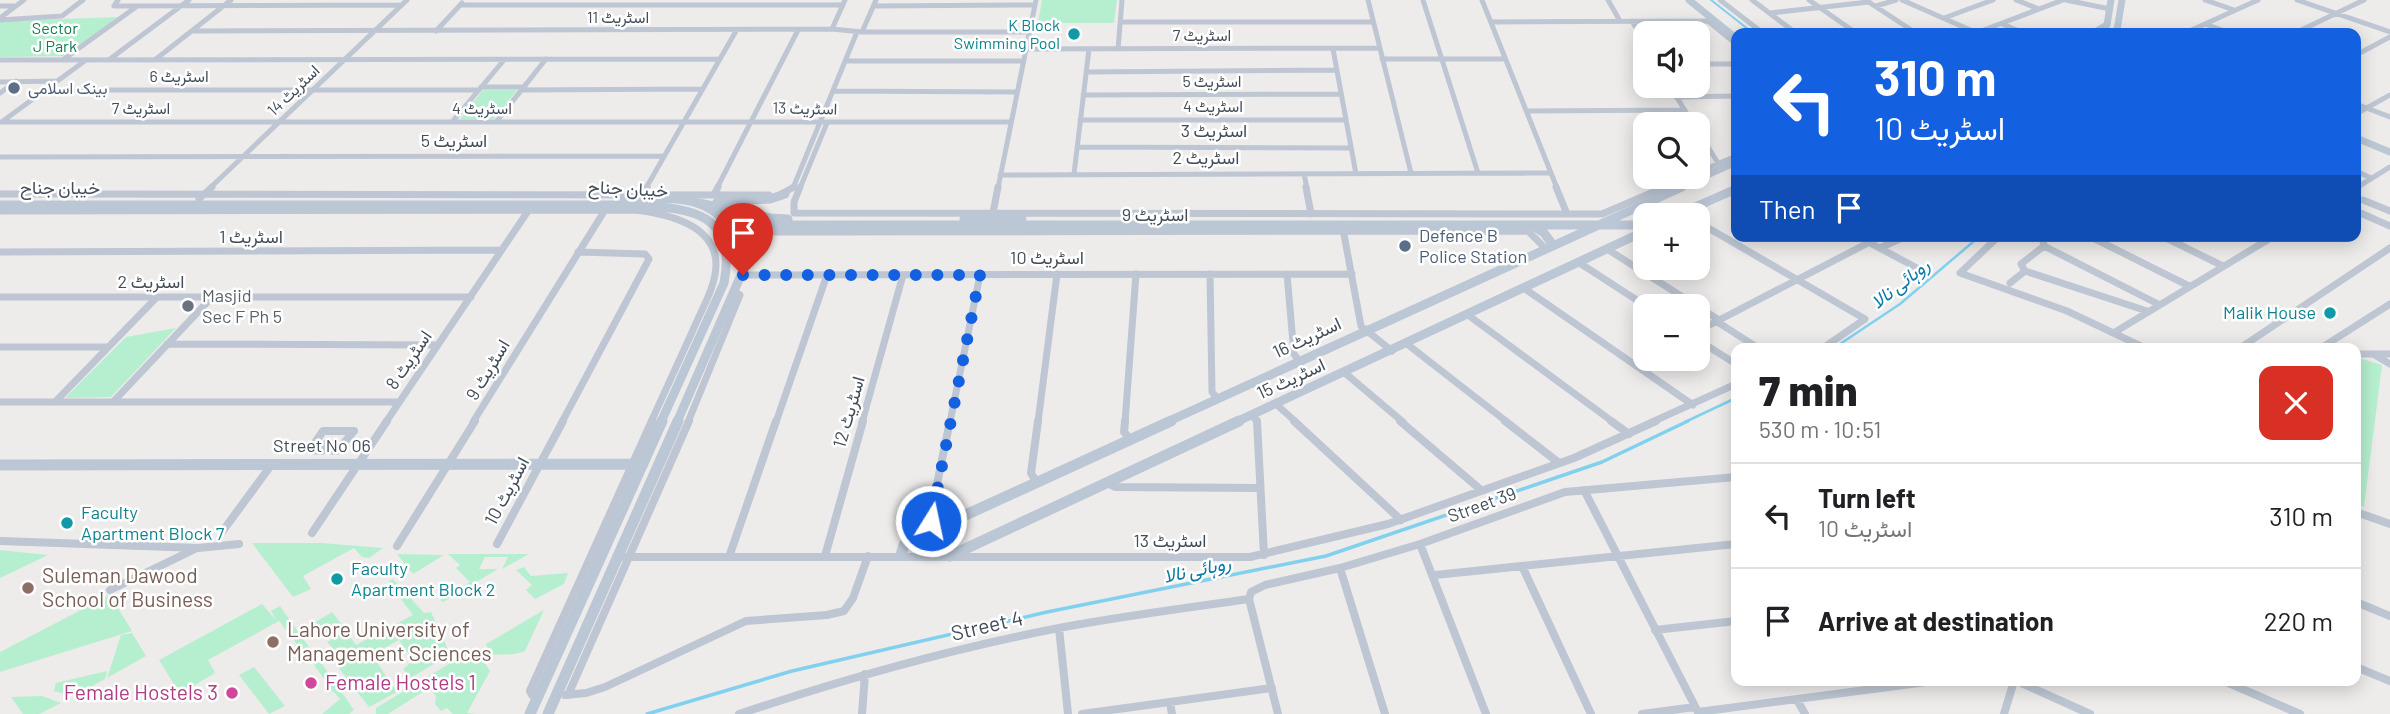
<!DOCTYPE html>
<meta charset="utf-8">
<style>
:root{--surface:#fff;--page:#f2f2f2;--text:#202124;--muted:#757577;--line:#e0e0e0}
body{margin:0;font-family:Barlow,Vazirmatn,sans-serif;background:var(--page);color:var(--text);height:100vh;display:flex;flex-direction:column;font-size:26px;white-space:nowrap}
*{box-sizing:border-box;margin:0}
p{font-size:23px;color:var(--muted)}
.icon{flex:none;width:38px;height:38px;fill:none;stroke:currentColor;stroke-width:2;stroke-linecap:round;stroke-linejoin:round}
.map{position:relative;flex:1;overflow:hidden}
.panel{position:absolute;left:1731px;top:343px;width:630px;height:343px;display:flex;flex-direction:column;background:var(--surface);border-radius:14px;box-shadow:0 4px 18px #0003}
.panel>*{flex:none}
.hud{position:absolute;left:1731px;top:28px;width:630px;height:214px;border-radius:14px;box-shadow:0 4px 18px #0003;background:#1360e0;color:#fff;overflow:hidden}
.fabs{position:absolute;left:1633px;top:21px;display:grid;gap:14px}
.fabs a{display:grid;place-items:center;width:77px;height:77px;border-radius:14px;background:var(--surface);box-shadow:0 4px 18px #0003;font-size:35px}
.pin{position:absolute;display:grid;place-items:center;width:60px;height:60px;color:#fff;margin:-72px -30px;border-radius:50% 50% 50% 0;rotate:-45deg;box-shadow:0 0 7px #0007}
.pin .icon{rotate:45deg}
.me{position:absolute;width:77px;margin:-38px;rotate:10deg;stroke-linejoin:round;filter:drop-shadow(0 0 5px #0008)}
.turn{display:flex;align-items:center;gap:24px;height:147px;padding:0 28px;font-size:32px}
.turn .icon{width:91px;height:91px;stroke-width:2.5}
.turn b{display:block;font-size:49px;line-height:60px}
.then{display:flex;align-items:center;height:66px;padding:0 28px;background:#0003;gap:14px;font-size:26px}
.round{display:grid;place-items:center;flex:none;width:74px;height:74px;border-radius:14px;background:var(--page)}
.overview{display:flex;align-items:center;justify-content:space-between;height:119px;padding:0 28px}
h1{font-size:42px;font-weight:800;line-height:52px}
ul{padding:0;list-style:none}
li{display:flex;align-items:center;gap:21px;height:105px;padding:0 28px;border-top:2px solid var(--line)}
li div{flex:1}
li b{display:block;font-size:26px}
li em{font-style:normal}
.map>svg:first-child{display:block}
.green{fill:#b6efcf}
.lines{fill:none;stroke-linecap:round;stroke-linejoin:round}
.stream-far2{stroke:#81d1ee;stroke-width:2}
.stream-far1{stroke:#81d1ee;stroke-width:2.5}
.stream{stroke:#81d1ee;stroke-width:3.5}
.street-far2{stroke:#bdc6d2;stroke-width:5}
.street-far1{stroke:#bdc6d2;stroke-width:7}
.street{stroke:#bdc6d2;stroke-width:8}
.secondary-far2{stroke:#bcc7d6;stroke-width:7}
.secondary-far1{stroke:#bcc7d6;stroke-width:9}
.secondary{stroke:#bcc7d6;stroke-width:11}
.route{stroke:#1360e0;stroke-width:12;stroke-dasharray:0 21.6}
.culture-dot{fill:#0f9aa8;stroke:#fff;stroke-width:2.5}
.service-dot{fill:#5c6f8a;stroke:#fff;stroke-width:2.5}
.worship-dot{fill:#6b7280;stroke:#fff;stroke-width:2.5}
.education-dot{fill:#8d6e63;stroke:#fff;stroke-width:2.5}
.hotel-dot{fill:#d1479c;stroke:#fff;stroke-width:2.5}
.labels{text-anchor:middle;stroke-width:5;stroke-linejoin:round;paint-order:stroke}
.far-street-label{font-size:16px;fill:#434d59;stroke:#fff}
.far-culture-label{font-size:16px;fill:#0d838f;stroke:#fff;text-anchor:end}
.far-park-label{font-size:16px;fill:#137b4d;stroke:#fff}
.far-service-label{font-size:16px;fill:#4e5e75;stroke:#fff;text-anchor:start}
.street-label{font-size:18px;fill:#434d59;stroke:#fff}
.service-label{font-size:18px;fill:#4e5e75;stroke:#fff;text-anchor:start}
.worship-label{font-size:18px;fill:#5b616d;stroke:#fff;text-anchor:start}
.culture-label{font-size:18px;fill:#0d838f;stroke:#fff;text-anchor:start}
.water-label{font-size:19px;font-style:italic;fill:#077ca7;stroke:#fff}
.near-education-label{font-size:21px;fill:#785e54;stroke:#fff;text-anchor:start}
.near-street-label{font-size:21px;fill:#434d59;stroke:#fff}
.near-hotel-label{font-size:21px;fill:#b23c85;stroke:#fff;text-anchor:start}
</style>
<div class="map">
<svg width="2390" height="714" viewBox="0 0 2390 714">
<rect width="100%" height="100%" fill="#eeebeb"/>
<path class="green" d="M 1042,0 L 1117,0 L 1114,23 L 1038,23 Z
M 120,17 L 64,56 L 0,57 L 0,21 Z
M 483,90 L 517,90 L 494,119 L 460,119 Z
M 176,328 L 111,397 L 65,398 L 126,337 Z
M 2356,357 L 2382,365 L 2364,507 L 2356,504 Z
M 252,543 L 321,543 L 383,548 L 369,558 L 362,557 L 354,548 L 303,576 L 311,589 L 293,597 Z
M 0,550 L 48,555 L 0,578 Z
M 397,554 L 444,555 L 413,574 Z
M 448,554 L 529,554 L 502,569 L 508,557 L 485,557 L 479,569 L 498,569 L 443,602 L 440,600 L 470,582 L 456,568 L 460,565 Z
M 524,567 L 531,576 L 568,573 L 564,584 L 535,599 L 526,590 L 532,585 L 516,570 Z
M 393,579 L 424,613 L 431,612 L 450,654 L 411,678 L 403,669 L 413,661 L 399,640 L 372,655 L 397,692 L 369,707 L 338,667 L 345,661 L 327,642 L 346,631 L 356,645 L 413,615 L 388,582 Z
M 110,595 L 132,631 L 0,672 L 0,652 Z
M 262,604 L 276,620 L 271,611 L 280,606 L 316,657 L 303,664 L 301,660 L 306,656 L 279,621 L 208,660 L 215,673 L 180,694 L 159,660 Z
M 544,610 L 525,651 L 515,654 L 488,655 L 486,644 Z
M 332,612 L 343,626 L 319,639 L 310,625 Z
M 132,633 L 146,656 L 107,678 L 121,635 Z
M 475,648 L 490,671 L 467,713 L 476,714 L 453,714 L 447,708 L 441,711 L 435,704 L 436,696 L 429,688 L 388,714 L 376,714 L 376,708 Z
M 320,661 L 354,710 L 349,714 L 322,714 L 340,699 L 333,691 L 327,695 L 332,690 L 314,665 Z
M 254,667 L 285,706 L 269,714 L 239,675 Z
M 107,671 L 105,679 L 74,696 L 54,691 L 56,683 Z
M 42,696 L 61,703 L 39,714 L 23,714 L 11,697 Z"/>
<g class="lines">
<path class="stream-far2" d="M 1711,0 L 1753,33"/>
<path class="stream-far1" d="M 1834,348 L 1900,304 L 1980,236
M 1685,422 L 1736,398"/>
<path class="stream" d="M 647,714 L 792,671 L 1047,612 L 1326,556 L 1602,462 L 1688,421"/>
<path class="street-far2" d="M 118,0 L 114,6 L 401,5
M 1368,0 L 1411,173
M 1423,0 L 1478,173
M 1482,0 L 1557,188
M 1608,0 L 1620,21
M 1720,0 L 1763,33
M 1752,0 L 1796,33
M 1809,0 L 1856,33
M 1902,0 L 1977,33
M 2016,0 L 2039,9
M 2066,0 L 2110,9
M 2205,0 L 2234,10
M 2297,0 L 2390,32
M 1867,1 L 1916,33
M 460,5 L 843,5
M 0,6 L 16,6
M 874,6 L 1035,5
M 1876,6 L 1896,0
M 1770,13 L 1869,2
M 0,18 L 24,0
M 1944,18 L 1993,0
M 0,20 L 62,16 L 83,0
M 1632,21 L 1645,43
M 1708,21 L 1736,44
M 1120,22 L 1373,22
M 1491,22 L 1714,21
M 2002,24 L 2024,33
M 2205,24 L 2230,33
M 832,29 L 845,0
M 192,31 L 832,29 L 862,32 L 1028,32
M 436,31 L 462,3
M 862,32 L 876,0
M 1976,33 L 2063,0
M 2185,33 L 2258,0
M 2295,33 L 2364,0
M 1025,49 L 1379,48
M 1118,49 L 1122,0
M 1333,49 L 1356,174
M 2356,55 L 2390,37
M 64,59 L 136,7
M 110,59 L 189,0
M 156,59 L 231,0
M 1382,59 L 1505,59
M 0,60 L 720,59
M 845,61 L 1023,61
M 1698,64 L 1736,64
M 1086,72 L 1336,70
M 0,82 L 57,81
M 1670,86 L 1693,124
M 481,87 L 525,87
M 46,90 L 479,90
M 522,90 L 702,89
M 833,91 L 1017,92
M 0,93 L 16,81
M 1083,95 L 1341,94
M 1676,97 L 1736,96
M 2356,104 L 2390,117
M 1526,111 L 1685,110
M 2356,114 L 2390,95
M 1080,120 L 1346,120
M 3,121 L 86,60
M 1,122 L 1011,122
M 452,122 L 504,60
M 496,122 L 546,59
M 1698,131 L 1718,163 L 1725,166
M 1077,147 L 1351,148
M 0,157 L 663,156
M 2356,171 L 2371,178
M 1698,172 L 1736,156
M 1074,174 L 1089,49
M 1304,174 L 1307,188
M 1000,175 L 1550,173
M 210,188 L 407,0
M 646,188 L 736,31
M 717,188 L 798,30
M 793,188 L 857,32
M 800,188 L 827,123
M 998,188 L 1036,0
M 1661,188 L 1687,177
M 2356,188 L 2390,167"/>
<path class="street-far1" d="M 800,187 L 794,202 L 794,213 L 1602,214 L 1665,187
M 1306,187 L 1311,214
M 1556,187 L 1567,214
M 2356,188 L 2358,187
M 643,193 L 647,187
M 715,193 L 718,187
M 0,194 L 769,195
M 781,194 L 794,187
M 199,199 L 212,187
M 2363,200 L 2390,211
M 0,211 L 635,210 C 667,214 715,224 716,264 C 716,287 701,310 693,330 C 679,361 665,392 651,422
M 2356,211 L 2390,226
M 992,218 L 998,187
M 1698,222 L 1865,319 L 1823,348
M 1343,229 L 1361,326 L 1392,351
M 760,232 L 1528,231 L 1546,249
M 1857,236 L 1917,268
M 1999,236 L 1960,273 L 2067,311 L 2145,348
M 2042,236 L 2044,246 L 2021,264 L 2025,271 L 2147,311
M 2089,236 L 2189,286
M 2162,236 L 2223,266
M 2044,246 L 2158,304
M 1880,248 L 1906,236
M 1607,249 L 1719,320
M 0,252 L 501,250
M 1578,262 L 1646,306
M 1210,274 L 1212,392 L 1218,399
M 1287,274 L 1294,354 L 1300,362
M 743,275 L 1352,274
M 2010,283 L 2025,271
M 1525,289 L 1693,405
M 0,297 L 471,297
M 1468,315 L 1613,422
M 1716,321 L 1758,348
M 1698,331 L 1868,243
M 2115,332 L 2274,236
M 1698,340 L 1736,364
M 167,344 L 438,345
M 1407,344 L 1507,422
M 0,347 L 108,347
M 2240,348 L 2390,248
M 2321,348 L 2390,304
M 2356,354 L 2390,354
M 2373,354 L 2390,364
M 1345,373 L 1403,422
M 0,402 L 399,402
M 55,402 L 157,297
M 113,402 L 212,297
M 1277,405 L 1296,422
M 1253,416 L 1257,422
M 386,422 L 530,208
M 473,422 L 605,210
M 562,422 L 649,259 L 645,254 L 578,252
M 688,422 L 740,295 L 736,292
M 776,422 L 827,275
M 862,422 L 903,275
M 950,422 L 980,275
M 1038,422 L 1057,274
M 1125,422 L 1136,274
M 1652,422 L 1736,384"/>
<path class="street" d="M 1125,421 L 1124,432 L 1130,439
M 1257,421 L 1264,555
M 1294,421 L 1401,520
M 1400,421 L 1481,490
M 1505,421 L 1559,463
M 1611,421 L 1629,434
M 1736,427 L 1736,435
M 323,431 L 354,431 L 337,451 L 327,450 L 332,444 L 327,443 L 322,451 L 310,450 Z
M 1037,483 L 1031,473 L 1038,421
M 1107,483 L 1115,487 L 1260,488
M 1584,490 L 1699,714
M 2356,512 L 2390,524
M 935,529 L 930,518 L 950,421
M 222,532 L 272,464
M 312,533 L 387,421
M 1,541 L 198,548 L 239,544
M 497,544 L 563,421
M 1420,544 L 1486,714
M 397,546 L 475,421
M 825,556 L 863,421
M 616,557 L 1250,557 L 1388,524 L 1574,458 L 1656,421
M 729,557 L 776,421
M 1522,566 L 1591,714
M 1340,568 L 1385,714
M 1435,575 L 1736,544
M 110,590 L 195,549
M 1249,599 L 1251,592 L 1265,585 L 1340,568 L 1420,544 L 1565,492 L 1736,477
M 1249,599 L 1278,714
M 2356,602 L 2390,616
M 1059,628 L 1068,714
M 1655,630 L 1736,621
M 2356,667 L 2390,681
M 2017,681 L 2090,714
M 2224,681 L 2300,714
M 539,695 L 532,695 L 530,691 L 652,421
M 565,695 L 586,693 L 605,687 L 746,621 L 827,615 L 844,611 L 853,598 L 868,556
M 568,695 L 689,421
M 1797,700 L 1805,714
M 1170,703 L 1172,714
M 1698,712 L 1934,681
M 739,714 C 844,679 950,649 1059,628 C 1122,616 1186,608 1249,599
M 862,714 L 865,674
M 1082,714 L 1272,688
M 1642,714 L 1695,707
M 2004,714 L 2014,681"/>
<path class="secondary-far2" d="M 1689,0 L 1736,38
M 2093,33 L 2107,25 L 2111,0
M 2111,33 L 2117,30 L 2122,0
M 2356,138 L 2390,152
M 1678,188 L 1736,162"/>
<path class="secondary-far1" d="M 624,198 C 690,198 720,193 747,261
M 717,202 L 770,199 L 785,194
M 699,203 L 770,218 L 788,219
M 0,205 L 638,205 C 694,209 737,214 724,283 L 661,422
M 1677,215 L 1736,189
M 964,219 L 1022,219
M 1532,225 L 1544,233 L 1553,245
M 677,422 L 761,229 L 775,225 L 1645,225
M 1167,422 L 1682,187
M 1236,422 L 1645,231"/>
<path class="secondary" d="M 0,465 L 643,464
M 901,555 L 904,545 L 935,529 L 1171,421
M 950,556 L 1239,421
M 530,714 L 662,421
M 548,714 L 678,421"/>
</g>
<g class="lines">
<path class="route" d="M 743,275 L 980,275 L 931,521"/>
</g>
<g class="culture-dot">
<circle cx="1074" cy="34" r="7"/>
<circle cx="2330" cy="313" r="7"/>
<circle cx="67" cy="523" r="7"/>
<circle cx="337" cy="579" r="7"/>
</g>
<g class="service-dot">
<circle cx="14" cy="88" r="7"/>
<circle cx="1405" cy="246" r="7"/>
</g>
<circle class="worship-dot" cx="188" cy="306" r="7"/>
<g class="education-dot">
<circle cx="28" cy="588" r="7"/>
<circle cx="273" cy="642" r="7"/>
</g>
<g class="hotel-dot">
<circle cx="311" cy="683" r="7"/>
<circle cx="232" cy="693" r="7"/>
</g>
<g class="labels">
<g class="far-street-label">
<text x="618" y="23">اسٹریٹ 11</text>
<text x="1202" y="41">اسٹریٹ 7</text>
<text x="179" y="82">اسٹریٹ 6</text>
<text x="1212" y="87">اسٹریٹ 5</text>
<text transform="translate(293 90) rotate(-44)" y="6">اسٹریٹ 14</text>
<text x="1213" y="112">اسٹریٹ 4</text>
<text x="141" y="114">اسٹریٹ 7</text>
<text x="482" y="114">اسٹریٹ 4</text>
<text transform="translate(805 108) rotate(1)" y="6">اسٹریٹ 13</text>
</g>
<g class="far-culture-label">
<text x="1060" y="31">K Block<tspan x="1060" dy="18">Swimming Pool</tspan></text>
</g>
<g class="far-park-label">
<text x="55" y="34">Sector<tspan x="55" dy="18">J Park</tspan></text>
</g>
<g class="far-service-label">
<text x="28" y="94">بینک اسلامی</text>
</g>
<g class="street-label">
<text x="1214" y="137">اسٹریٹ 3</text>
<text x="454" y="147">اسٹریٹ 5</text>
<text x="1206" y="164">اسٹریٹ 2</text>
<text x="60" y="194">خیبان جناح</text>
<text transform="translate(628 189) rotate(3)" y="6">خیبان جناح</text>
<text x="1155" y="221">اسٹریٹ 9</text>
<text x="251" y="243">اسٹریٹ 1</text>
<text x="1047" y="264">اسٹریٹ 10</text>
<text x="151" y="288">اسٹریٹ 2</text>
<text transform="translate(1307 338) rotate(-25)" y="6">اسٹریٹ 16</text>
<text transform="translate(409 360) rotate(-56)" y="6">اسٹریٹ 8</text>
<text transform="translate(488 370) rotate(-59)" y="6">اسٹریٹ 9</text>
<text transform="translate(1291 379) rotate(-25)" y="6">اسٹریٹ 15</text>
<text transform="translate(849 412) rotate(-74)" y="6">اسٹریٹ 12</text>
<text x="322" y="452">Street No 06</text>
<text transform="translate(507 491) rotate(-62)" y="6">اسٹریٹ 10</text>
<text transform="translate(1482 505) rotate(-20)" y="6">Street 39</text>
<text x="1170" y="547">اسٹریٹ 13</text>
</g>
<g class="service-label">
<text x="1419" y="242">Defence B<tspan x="1419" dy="21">Police Station</tspan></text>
</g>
<g class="worship-label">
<text x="202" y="302">Masjid<tspan x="202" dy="21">Sec F Ph 5</tspan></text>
</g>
<g class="culture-label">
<text x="2316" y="319" text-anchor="end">Malik House</text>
<text x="81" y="519">Faculty<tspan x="81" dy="21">Apartment Block 7</tspan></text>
<text x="351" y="575">Faculty<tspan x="351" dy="21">Apartment Block 2</tspan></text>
</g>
<g class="water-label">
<text transform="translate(1900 283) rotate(-38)" y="7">روہائی نالا</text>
<text transform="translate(1197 569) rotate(-12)" y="7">روہائی نالا</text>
</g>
<g class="near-education-label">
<text x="42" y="583">Suleman Dawood<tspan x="42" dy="24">School of Business</tspan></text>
<text x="287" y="637">Lahore University of<tspan x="287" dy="24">Management Sciences</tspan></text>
</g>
<g class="near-street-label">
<text transform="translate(987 626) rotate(-13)" y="7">Street 4</text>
</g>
<g class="near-hotel-label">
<text x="325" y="690">Female Hostels 1</text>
<text x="218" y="700" text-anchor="end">Female Hostels 3</text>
</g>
</g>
</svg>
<div class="fabs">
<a><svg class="icon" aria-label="sound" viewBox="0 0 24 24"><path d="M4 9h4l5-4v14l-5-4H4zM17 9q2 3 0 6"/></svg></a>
<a><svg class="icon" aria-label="search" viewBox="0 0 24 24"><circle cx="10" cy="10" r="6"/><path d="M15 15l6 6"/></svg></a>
<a>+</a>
<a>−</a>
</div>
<div class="pin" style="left:743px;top:275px;background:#d93025"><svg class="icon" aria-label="arrive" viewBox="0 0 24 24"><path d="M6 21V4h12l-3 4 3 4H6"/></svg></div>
<svg class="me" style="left:931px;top:521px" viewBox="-20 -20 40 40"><circle r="17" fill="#1360e0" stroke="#fff" stroke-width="3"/><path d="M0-11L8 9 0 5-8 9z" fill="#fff"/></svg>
<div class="hud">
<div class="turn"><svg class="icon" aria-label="left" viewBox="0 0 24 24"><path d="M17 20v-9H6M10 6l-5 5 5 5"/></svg><div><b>310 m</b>اسٹریٹ 10</div></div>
<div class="then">Then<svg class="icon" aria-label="arrive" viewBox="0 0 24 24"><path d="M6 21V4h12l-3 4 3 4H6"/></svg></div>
</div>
<section class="panel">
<div class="overview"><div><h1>7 min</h1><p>530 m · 10:51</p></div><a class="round" style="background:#d93025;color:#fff"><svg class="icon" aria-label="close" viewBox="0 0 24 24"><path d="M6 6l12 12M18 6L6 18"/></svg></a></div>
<ul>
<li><svg class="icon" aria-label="left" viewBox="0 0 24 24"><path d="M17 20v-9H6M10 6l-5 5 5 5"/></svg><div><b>Turn left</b><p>اسٹریٹ 10</p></div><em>310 m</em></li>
<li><svg class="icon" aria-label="arrive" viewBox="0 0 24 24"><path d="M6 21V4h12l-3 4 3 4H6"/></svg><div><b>Arrive at destination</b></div><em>220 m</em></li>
</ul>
</section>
</div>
